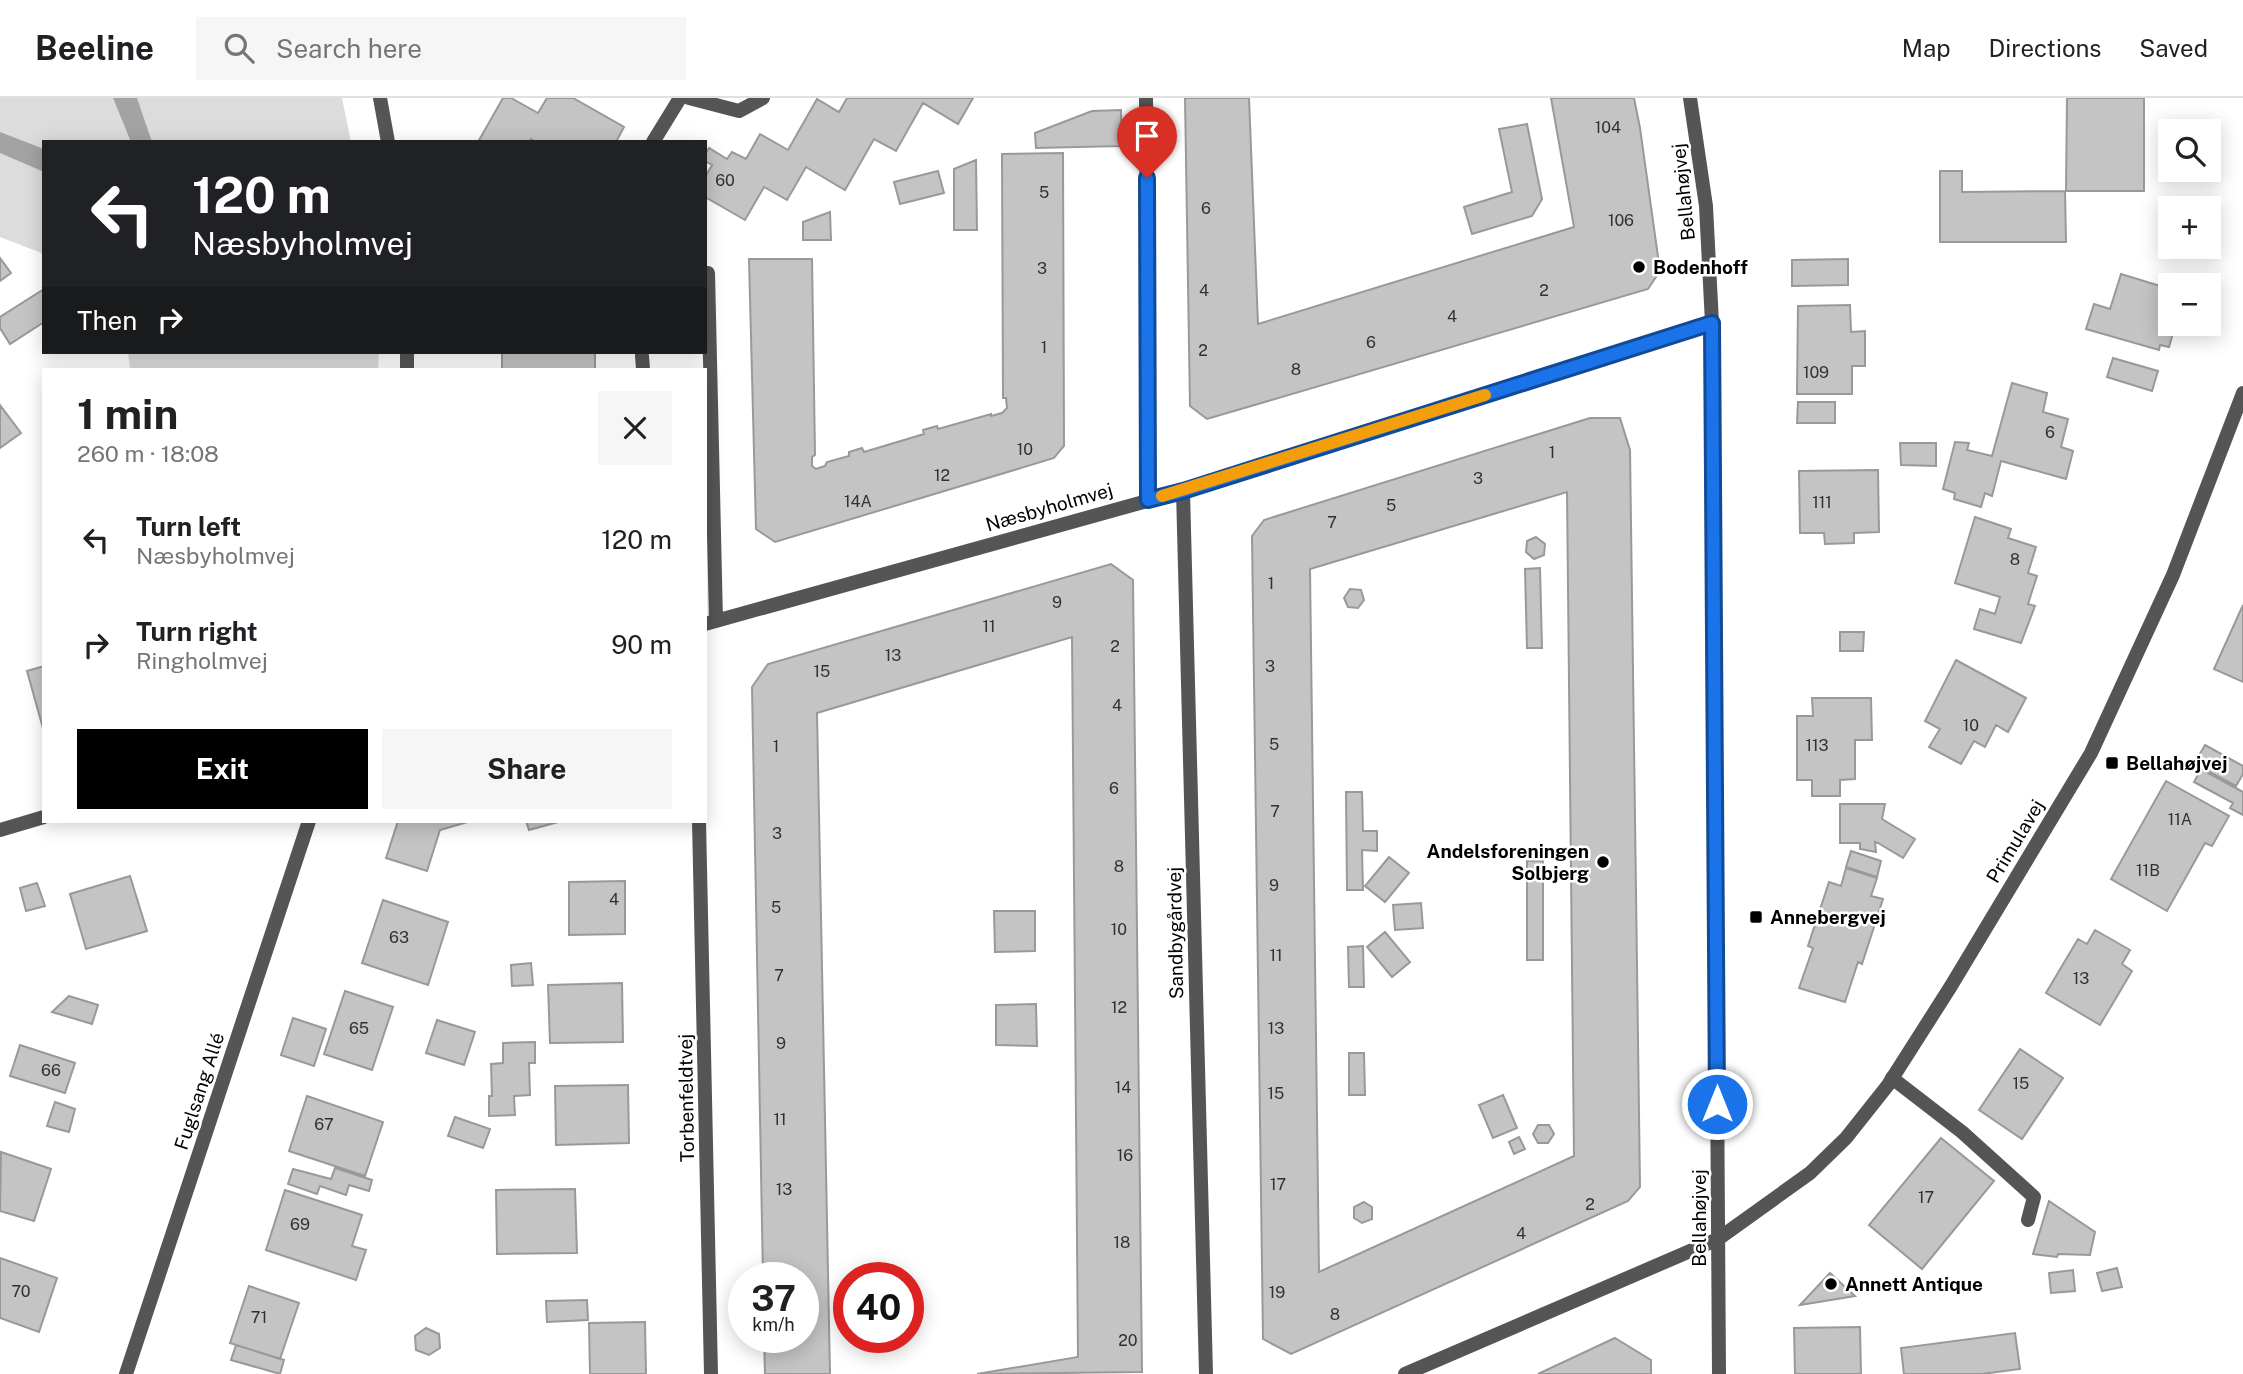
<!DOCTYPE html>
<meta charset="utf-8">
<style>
:root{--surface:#fff;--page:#f6f6f6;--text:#202124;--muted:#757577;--line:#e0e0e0;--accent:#000}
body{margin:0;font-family:"Public Sans",sans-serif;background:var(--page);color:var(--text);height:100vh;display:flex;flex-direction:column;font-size:26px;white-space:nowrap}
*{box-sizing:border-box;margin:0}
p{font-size:23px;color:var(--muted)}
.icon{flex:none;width:38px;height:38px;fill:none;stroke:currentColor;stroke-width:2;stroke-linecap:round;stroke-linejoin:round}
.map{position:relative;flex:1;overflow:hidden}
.side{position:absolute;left:42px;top:270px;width:665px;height:455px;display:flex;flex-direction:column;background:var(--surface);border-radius:0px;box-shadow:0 4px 18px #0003}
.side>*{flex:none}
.hud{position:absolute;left:42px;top:42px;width:665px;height:214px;border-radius:0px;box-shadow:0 4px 18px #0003;background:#202124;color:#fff;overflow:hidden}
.buttons{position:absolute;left:2158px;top:21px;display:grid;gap:14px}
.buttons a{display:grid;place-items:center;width:63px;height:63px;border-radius:0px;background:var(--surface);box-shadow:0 4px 18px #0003;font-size:35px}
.speed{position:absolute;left:728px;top:1164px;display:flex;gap:14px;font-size:35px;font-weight:700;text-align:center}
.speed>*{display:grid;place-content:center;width:91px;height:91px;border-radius:50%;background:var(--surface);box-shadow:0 4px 18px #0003;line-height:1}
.speed small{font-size:18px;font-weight:400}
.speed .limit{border:10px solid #d22;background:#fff;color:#111}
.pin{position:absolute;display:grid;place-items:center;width:60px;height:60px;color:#fff;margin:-72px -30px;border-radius:50% 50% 50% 0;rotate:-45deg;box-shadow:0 0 7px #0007}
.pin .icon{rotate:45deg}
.me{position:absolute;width:77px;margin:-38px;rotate:0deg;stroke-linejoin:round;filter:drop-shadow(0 0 5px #0008)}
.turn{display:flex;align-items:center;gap:24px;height:147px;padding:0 35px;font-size:32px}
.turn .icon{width:91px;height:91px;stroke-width:2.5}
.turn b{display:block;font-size:49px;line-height:60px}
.then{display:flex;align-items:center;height:66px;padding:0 35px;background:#0003;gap:14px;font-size:26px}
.round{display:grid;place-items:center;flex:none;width:74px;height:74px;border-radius:0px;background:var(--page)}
.overview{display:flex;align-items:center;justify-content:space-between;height:119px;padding:0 35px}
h1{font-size:42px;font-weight:700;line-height:52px}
.action{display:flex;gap:14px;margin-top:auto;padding:14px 35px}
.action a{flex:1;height:80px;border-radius:0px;background:var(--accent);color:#fff;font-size:28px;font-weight:700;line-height:80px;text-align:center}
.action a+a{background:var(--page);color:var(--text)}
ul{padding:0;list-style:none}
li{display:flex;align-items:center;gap:21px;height:105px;padding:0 35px}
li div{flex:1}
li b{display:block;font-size:26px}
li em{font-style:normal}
header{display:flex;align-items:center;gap:42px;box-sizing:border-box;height:98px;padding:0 35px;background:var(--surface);border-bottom:2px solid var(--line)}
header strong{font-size:33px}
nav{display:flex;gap:38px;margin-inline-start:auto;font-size:24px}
.search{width:490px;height:63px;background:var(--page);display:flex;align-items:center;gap:18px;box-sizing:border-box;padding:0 24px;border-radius:0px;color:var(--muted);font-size:26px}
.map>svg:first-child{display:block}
.green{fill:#dcdcdc}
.water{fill:#a3a3a3}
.building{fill:#c4c4c4;stroke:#999;stroke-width:2;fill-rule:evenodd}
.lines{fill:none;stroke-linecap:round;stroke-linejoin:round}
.service{stroke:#555;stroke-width:14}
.minor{stroke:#555;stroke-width:14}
.tertiary{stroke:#555;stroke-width:14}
.route-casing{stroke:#114b97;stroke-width:18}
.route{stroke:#1a73e8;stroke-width:12}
.slow{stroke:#f59e0b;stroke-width:12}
.poi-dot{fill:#000;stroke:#fff;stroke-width:2.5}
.labels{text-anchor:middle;stroke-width:5;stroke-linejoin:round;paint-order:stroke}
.number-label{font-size:16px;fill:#313131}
.street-label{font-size:19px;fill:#000;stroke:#fff}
.poi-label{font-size:19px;font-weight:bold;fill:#000;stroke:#fff;text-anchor:start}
</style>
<header>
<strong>Beeline</strong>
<div class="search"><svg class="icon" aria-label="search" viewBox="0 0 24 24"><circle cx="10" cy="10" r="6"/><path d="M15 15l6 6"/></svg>Search here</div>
<nav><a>Map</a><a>Directions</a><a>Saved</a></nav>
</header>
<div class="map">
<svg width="2243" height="1276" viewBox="0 0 2243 1276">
<rect width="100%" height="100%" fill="#fff"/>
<path class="green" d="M 0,0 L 342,0 L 351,44 L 44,44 L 44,156 L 0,139 Z
M 128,254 L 379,254 L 379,255 L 378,271 L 130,271 Z"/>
<path class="water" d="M 113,0 L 137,0 L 152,44 L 131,44 Z
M 0,34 L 44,51 L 44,74 L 0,55 Z"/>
<path class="building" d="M 503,0 L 511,0 L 538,15 L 547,0 L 573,0 L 624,29 L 616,44 L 536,44 L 531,41 L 529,44 L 478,44 Z
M 847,0 L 973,0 L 958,26 L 923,5 L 896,53 L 874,41 L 845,92 L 806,69 L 787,102 L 764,89 L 745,122 L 705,99 L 705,79 L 712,67 L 705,63 L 705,57 L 709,50 L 727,61 L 732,54 L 746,61 L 760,36 L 788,52 L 817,1 L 839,14 Z
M 1185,0 L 1249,0 L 1258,226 L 1574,129 L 1551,0 L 1634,0 L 1640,30 L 1660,173 L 1648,191 L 1207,321 L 1190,308 Z
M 2067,0 L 2144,0 L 2144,93 L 2066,93 Z
M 1121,12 L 1122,48 L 1036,50 L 1035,35 L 1092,13 Z
M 1527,26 L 1542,101 L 1532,118 L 1472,136 L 1464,109 L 1512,94 L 1499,31 Z
M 1063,55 L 1064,348 L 1054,360 L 775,444 L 756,431 L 749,161 L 812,161 L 815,357 L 812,359 L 812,368 L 816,371 L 825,368 L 827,364 L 849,358 L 849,354 L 862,350 L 864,354 L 924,336 L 923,332 L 937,328 L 938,331 L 991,316 L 991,318 L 1002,315 L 1007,310 L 1006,300 L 1003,300 L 1002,56 Z
M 976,62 L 977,132 L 954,132 L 954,71 Z
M 938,73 L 944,95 L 900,106 L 894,84 Z
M 1940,73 L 1962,73 L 1962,94 L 2065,93 L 2066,144 L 1940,144 Z
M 830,114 L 831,142 L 803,142 L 803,124 Z
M 0,160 L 11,175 L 0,183 Z
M 1848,161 L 1848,187 L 1792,188 L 1792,162 Z
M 2121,176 L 2170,191 L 2170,218 L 2167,226 L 2175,228 L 2169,249 L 2160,247 L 2159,252 L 2086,231 L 2094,206 L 2110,211 Z
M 44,191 L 44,224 L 10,246 L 0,230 L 0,219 Z
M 1850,207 L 1851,234 L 1865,233 L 1865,268 L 1852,268 L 1852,296 L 1797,296 L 1798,208 Z
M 502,254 L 595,254 L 595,271 L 502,271 Z
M 2113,260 L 2158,273 L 2152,293 L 2107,279 Z
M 2012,285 L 2047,295 L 2043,314 L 2068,321 L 2061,349 L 2073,353 L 2066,381 L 2001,363 L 1992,398 L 1985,395 L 1981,409 L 1954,401 L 1955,395 L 1943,391 L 1955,344 L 1969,345 L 1967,352 L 1992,358 Z
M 1798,304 L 1835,304 L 1835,325 L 1797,325 Z
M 0,307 L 21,335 L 0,350 Z
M 1590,320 L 1620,320 L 1630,352 L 1640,1089 L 1628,1103 L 1291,1256 L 1263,1241 L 1252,438 L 1264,422 ZM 1567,394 L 1574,1058 L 1319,1174 L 1310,471 Z
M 1900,345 L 1936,345 L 1936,368 L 1901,367 Z
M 1878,372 L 1879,434 L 1854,435 L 1854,445 L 1825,446 L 1824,435 L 1800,435 L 1799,373 Z
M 1975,419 L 2011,431 L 2008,440 L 2036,449 L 2028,475 L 2037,478 L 2028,506 L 2035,508 L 2021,545 L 1974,531 L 1980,511 L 1995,516 L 2000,499 L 1955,485 Z
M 1536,439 L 1545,446 L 1544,457 L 1534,461 L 1526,454 L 1527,443 Z
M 1111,466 L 1133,482 L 1142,1274 L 977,1276 L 1078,1259 L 1072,539 L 817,615 L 830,1276 L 765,1276 L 764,1239 L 803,1239 L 803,1180 L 763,1180 L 752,589 L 768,566 Z
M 1540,470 L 1542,550 L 1527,550 L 1525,471 Z
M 1350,491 L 1361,492 L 1364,502 L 1358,510 L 1348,509 L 1344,500 Z
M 2243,507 L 2243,584 L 2214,571 Z
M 1840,534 L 1864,534 L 1863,553 L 1840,553 Z
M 1956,562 L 2026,600 L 2008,634 L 1996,627 L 1985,649 L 1974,643 L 1961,666 L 1929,649 L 1940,631 L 1925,623 Z
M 44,568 L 44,634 L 27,573 Z
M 1812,600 L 1871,600 L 1872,642 L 1855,642 L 1855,681 L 1840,682 L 1840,698 L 1812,698 L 1812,682 L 1797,682 L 1797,618 L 1813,618 Z
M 2205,647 L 2243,668 L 2243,676 L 2236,688 L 2194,666 Z
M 2201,671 L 2243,694 L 2243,717 L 2230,710 L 2233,705 L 2194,684 Z
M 2166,683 L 2229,718 L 2212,748 L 2205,745 L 2167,813 L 2111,781 Z
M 1346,694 L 1362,694 L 1363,733 L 1377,733 L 1377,753 L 1362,752 L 1363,792 L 1347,792 Z
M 1840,706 L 1885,706 L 1882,721 L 1915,741 L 1903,760 L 1878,745 L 1875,744 L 1876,754 L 1860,751 L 1860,745 L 1840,745 Z
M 398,723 L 471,723 L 440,732 L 427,773 L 386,760 Z
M 526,723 L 562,723 L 529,732 Z
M 1851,753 L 1881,763 L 1877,779 L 1846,769 Z
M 1389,759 L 1409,775 L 1385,804 L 1365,788 Z
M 1527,763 L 1543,763 L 1543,862 L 1527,862 Z
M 1846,770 L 1877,780 L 1871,798 L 1883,801 L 1862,866 L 1858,864 L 1845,904 L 1799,890 L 1813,850 L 1808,848 L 1829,784 L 1841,788 Z
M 130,778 L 147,833 L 86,851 L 70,796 Z
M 625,783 L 625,836 L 569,837 L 569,784 Z
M 37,785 L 45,808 L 26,813 L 20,790 Z
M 383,802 L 448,824 L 428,887 L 362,865 Z
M 1421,805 L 1423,830 L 1395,832 L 1393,807 Z
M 994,813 L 1035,813 L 1035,853 L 995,854 Z
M 2095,832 L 2130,852 L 2122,866 L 2132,873 L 2100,927 L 2046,895 L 2078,841 L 2087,846 Z
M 1385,834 L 1410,864 L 1392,879 L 1367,849 Z
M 1363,848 L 1364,889 L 1349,889 L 1348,849 Z
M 531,865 L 533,887 L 512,888 L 511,867 Z
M 622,885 L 623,944 L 550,945 L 548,887 Z
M 345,893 L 393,909 L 372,972 L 324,956 Z
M 69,898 L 98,907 L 92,926 L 52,914 Z
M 1036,906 L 1037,948 L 996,947 L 996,907 Z
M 293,920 L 326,931 L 314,968 L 281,957 Z
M 437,922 L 475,934 L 464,967 L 426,955 Z
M 535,944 L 535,965 L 529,965 L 530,997 L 514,998 L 515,1017 L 489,1018 L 489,998 L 492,998 L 491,966 L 503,965 L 503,945 Z
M 20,947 L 75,965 L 65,995 L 10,978 Z
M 2020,951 L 2063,980 L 2022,1041 L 1979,1012 Z
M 1349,955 L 1364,955 L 1365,997 L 1349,997 Z
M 628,987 L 629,1045 L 556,1047 L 555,988 Z
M 1503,997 L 1517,1030 L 1493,1040 L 1479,1007 Z
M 307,998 L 383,1024 L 365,1078 L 289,1053 Z
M 55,1004 L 75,1011 L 69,1034 L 47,1028 Z
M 455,1019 L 490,1031 L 483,1050 L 448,1038 Z
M 1538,1027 L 1549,1027 L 1554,1036 L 1548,1045 L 1538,1045 L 1533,1036 Z
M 1519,1039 L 1525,1051 L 1514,1056 L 1509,1044 Z
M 1941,1040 L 1994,1083 L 1922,1171 L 1869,1127 Z
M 1,1054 L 51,1071 L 34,1123 L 0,1113 Z
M 335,1070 L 372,1082 L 369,1093 L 349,1087 L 346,1097 L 320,1088 L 317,1096 L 288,1086 L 293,1071 L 331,1081 Z
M 575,1091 L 577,1155 L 497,1156 L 496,1092 Z
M 285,1092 L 362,1117 L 352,1148 L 366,1152 L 356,1182 L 266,1152 Z
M 2049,1103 L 2095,1134 L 2090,1157 L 2058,1156 L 2057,1159 L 2033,1156 Z
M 1364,1104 L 1372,1109 L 1372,1121 L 1362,1125 L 1354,1120 L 1354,1109 Z
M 0,1160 L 57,1180 L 39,1234 L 0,1220 Z
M 2117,1170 L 2122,1189 L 2102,1193 L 2097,1175 Z
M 2073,1172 L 2075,1193 L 2051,1195 L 2049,1175 Z
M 1830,1175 L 1855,1198 L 1800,1207 Z
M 249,1188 L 299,1205 L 280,1261 L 230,1245 Z
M 587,1202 L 588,1222 L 547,1224 L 546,1203 Z
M 645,1224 L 646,1276 L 590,1276 L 589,1225 Z
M 1860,1229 L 1861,1276 L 1795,1276 L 1794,1230 Z
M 426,1230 L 439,1236 L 440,1250 L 429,1257 L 416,1252 L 415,1238 Z
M 2015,1235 L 2020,1271 L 1982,1276 L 1904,1276 L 1901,1250 Z
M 1615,1240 L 1651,1262 L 1651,1276 L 1538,1276 Z
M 236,1247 L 284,1262 L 280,1276 L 231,1262 Z"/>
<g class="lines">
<path class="service" d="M 653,44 L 680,0
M 642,258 L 643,271
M 1892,980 L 1962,1034 L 2034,1099 L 2028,1122"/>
<path class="minor" d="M 380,0 L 388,44
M 689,0 L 739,13 L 763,0
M 1146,0 L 1148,402
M 708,175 L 716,523
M 407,254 L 407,271
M 1183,393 L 1206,1276
M 705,526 L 1183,393 L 1712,225
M 699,723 L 711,1276
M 0,732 L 44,719
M 126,1276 L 309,723"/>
<path class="tertiary" d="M 1690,0 L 1706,108 L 1712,225 L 1719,1276
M 1405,1276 L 1718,1141 L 1810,1075 L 1846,1040 L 1888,987 L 1951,888 L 2091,655 L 2173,477 L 2243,295"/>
</g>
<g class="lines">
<defs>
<path id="route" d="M 1147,80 L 1148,402 L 1183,393 L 1712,225 L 1717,1006"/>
</defs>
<use href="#route" class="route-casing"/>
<use href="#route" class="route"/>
<path class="slow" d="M 1162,398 L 1485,297"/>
</g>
<g class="poi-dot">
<circle cx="1639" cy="169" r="7"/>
<rect x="2105" y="658" width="14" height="14" rx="3.5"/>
<circle cx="1603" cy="764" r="7"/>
<rect x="1749" y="812" width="14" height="14" rx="3.5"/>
<circle cx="1831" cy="1186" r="7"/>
</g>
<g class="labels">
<g class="number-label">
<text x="1608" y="35">104</text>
<text x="725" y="88">60</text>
<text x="1044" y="100">5</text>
<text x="1206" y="116">6</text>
<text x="1621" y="128">106</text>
<text x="1042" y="176">3</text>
<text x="1204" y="198">4</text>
<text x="1544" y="198">2</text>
<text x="1452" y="224">4</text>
<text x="1371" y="250">6</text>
<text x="1044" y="255">1</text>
<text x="1203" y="258">2</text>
<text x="1296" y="277">8</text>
<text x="1816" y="280">109</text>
<text x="2050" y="340">6</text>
<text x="1025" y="357">10</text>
<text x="1552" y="360">1</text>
<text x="942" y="383">12</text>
<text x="1478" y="386">3</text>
<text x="858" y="409">14A</text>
<text x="1822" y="410">111</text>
<text x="1391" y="413">5</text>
<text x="1332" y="430">7</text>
<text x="2015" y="467">8</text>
<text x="1271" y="491">1</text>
<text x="1057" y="510">9</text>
<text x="989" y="534">11</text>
<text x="1115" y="554">2</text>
<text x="893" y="563">13</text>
<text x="1270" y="574">3</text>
<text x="822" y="579">15</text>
<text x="1117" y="613">4</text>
<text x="1971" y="633">10</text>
<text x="1274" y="652">5</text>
<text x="1817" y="653">113</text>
<text x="776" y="654">1</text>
<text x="1114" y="696">6</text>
<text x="1275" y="719">7</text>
<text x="2180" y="727">11A</text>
<text x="777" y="741">3</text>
<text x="1119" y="774">8</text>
<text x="2148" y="778">11B</text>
<text x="1274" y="793">9</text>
<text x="614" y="807">4</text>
<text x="776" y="815">5</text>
<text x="1119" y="837">10</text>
<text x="399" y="845">63</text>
<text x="1276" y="863">11</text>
<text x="779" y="883">7</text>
<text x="2081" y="886">13</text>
<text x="1119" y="915">12</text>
<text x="359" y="936">65</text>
<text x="1276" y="936">13</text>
<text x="781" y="951">9</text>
<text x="51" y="978">66</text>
<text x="2021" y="991">15</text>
<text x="1123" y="995">14</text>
<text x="1276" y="1001">15</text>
<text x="780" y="1027">11</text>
<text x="324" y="1032">67</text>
<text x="1125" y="1063">16</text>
<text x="1278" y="1092">17</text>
<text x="784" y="1097">13</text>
<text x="1926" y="1105">17</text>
<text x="1590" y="1112">2</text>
<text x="300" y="1132">69</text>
<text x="1521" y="1141">4</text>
<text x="1122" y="1150">18</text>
<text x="21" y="1199">70</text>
<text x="1277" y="1200">19</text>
<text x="1335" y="1222">8</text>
<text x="259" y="1225">71</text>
<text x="1128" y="1248">20</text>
</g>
<g class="street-label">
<text transform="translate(1683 94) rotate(-96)" y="7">Bellahøjvej</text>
<text transform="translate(1049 409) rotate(-16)" y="7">Næsbyholmvej</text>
<text transform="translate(2015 743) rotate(-59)" y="7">Primulavej</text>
<text transform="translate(1175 835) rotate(-91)" y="7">Sandbygårdvej</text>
<text transform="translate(199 993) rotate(-72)" y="7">Fuglsang Allé</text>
<text transform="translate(686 1000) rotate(-91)" y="7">Torbenfeldtvej</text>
<text transform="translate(1699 1120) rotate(-90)" y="7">Bellahøjvej</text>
</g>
<g class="poi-label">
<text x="1653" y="176">Bodenhoff</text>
<text x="2126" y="672">Bellahøjvej</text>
<text x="1589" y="760" text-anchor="end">Andelsforeningen<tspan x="1589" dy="22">Solbjerg</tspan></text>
<text x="1770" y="826">Annebergvej</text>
<text x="1845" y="1193">Annett Antique</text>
</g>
</g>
</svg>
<div class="buttons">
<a><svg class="icon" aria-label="search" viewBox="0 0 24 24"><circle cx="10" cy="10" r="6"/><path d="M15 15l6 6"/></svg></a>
<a>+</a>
<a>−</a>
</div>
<div class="speed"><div>37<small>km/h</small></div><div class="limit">40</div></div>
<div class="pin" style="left:1147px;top:80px;background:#d93025"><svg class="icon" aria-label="arrive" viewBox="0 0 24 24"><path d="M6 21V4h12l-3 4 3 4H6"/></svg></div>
<svg class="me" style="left:1717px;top:1006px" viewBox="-20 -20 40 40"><circle r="17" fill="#1a73e8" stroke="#fff" stroke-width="3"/><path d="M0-11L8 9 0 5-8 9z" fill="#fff"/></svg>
<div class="hud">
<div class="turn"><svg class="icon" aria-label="left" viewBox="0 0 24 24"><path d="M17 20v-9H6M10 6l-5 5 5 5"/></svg><div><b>120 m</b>Næsbyholmvej</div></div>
<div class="then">Then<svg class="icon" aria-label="right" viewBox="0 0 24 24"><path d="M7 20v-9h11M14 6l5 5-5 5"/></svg></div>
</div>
<section class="side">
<div class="overview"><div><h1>1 min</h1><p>260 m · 18:08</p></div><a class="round"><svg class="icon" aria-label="close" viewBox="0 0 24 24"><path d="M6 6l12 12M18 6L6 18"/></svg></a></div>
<ul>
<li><svg class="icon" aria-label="left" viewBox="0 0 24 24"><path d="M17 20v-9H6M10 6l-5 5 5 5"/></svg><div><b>Turn left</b><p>Næsbyholmvej</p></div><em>120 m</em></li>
<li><svg class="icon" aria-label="right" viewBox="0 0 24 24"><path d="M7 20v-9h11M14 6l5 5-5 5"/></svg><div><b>Turn right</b><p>Ringholmvej</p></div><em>90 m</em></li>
</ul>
<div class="action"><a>Exit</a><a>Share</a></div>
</section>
</div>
